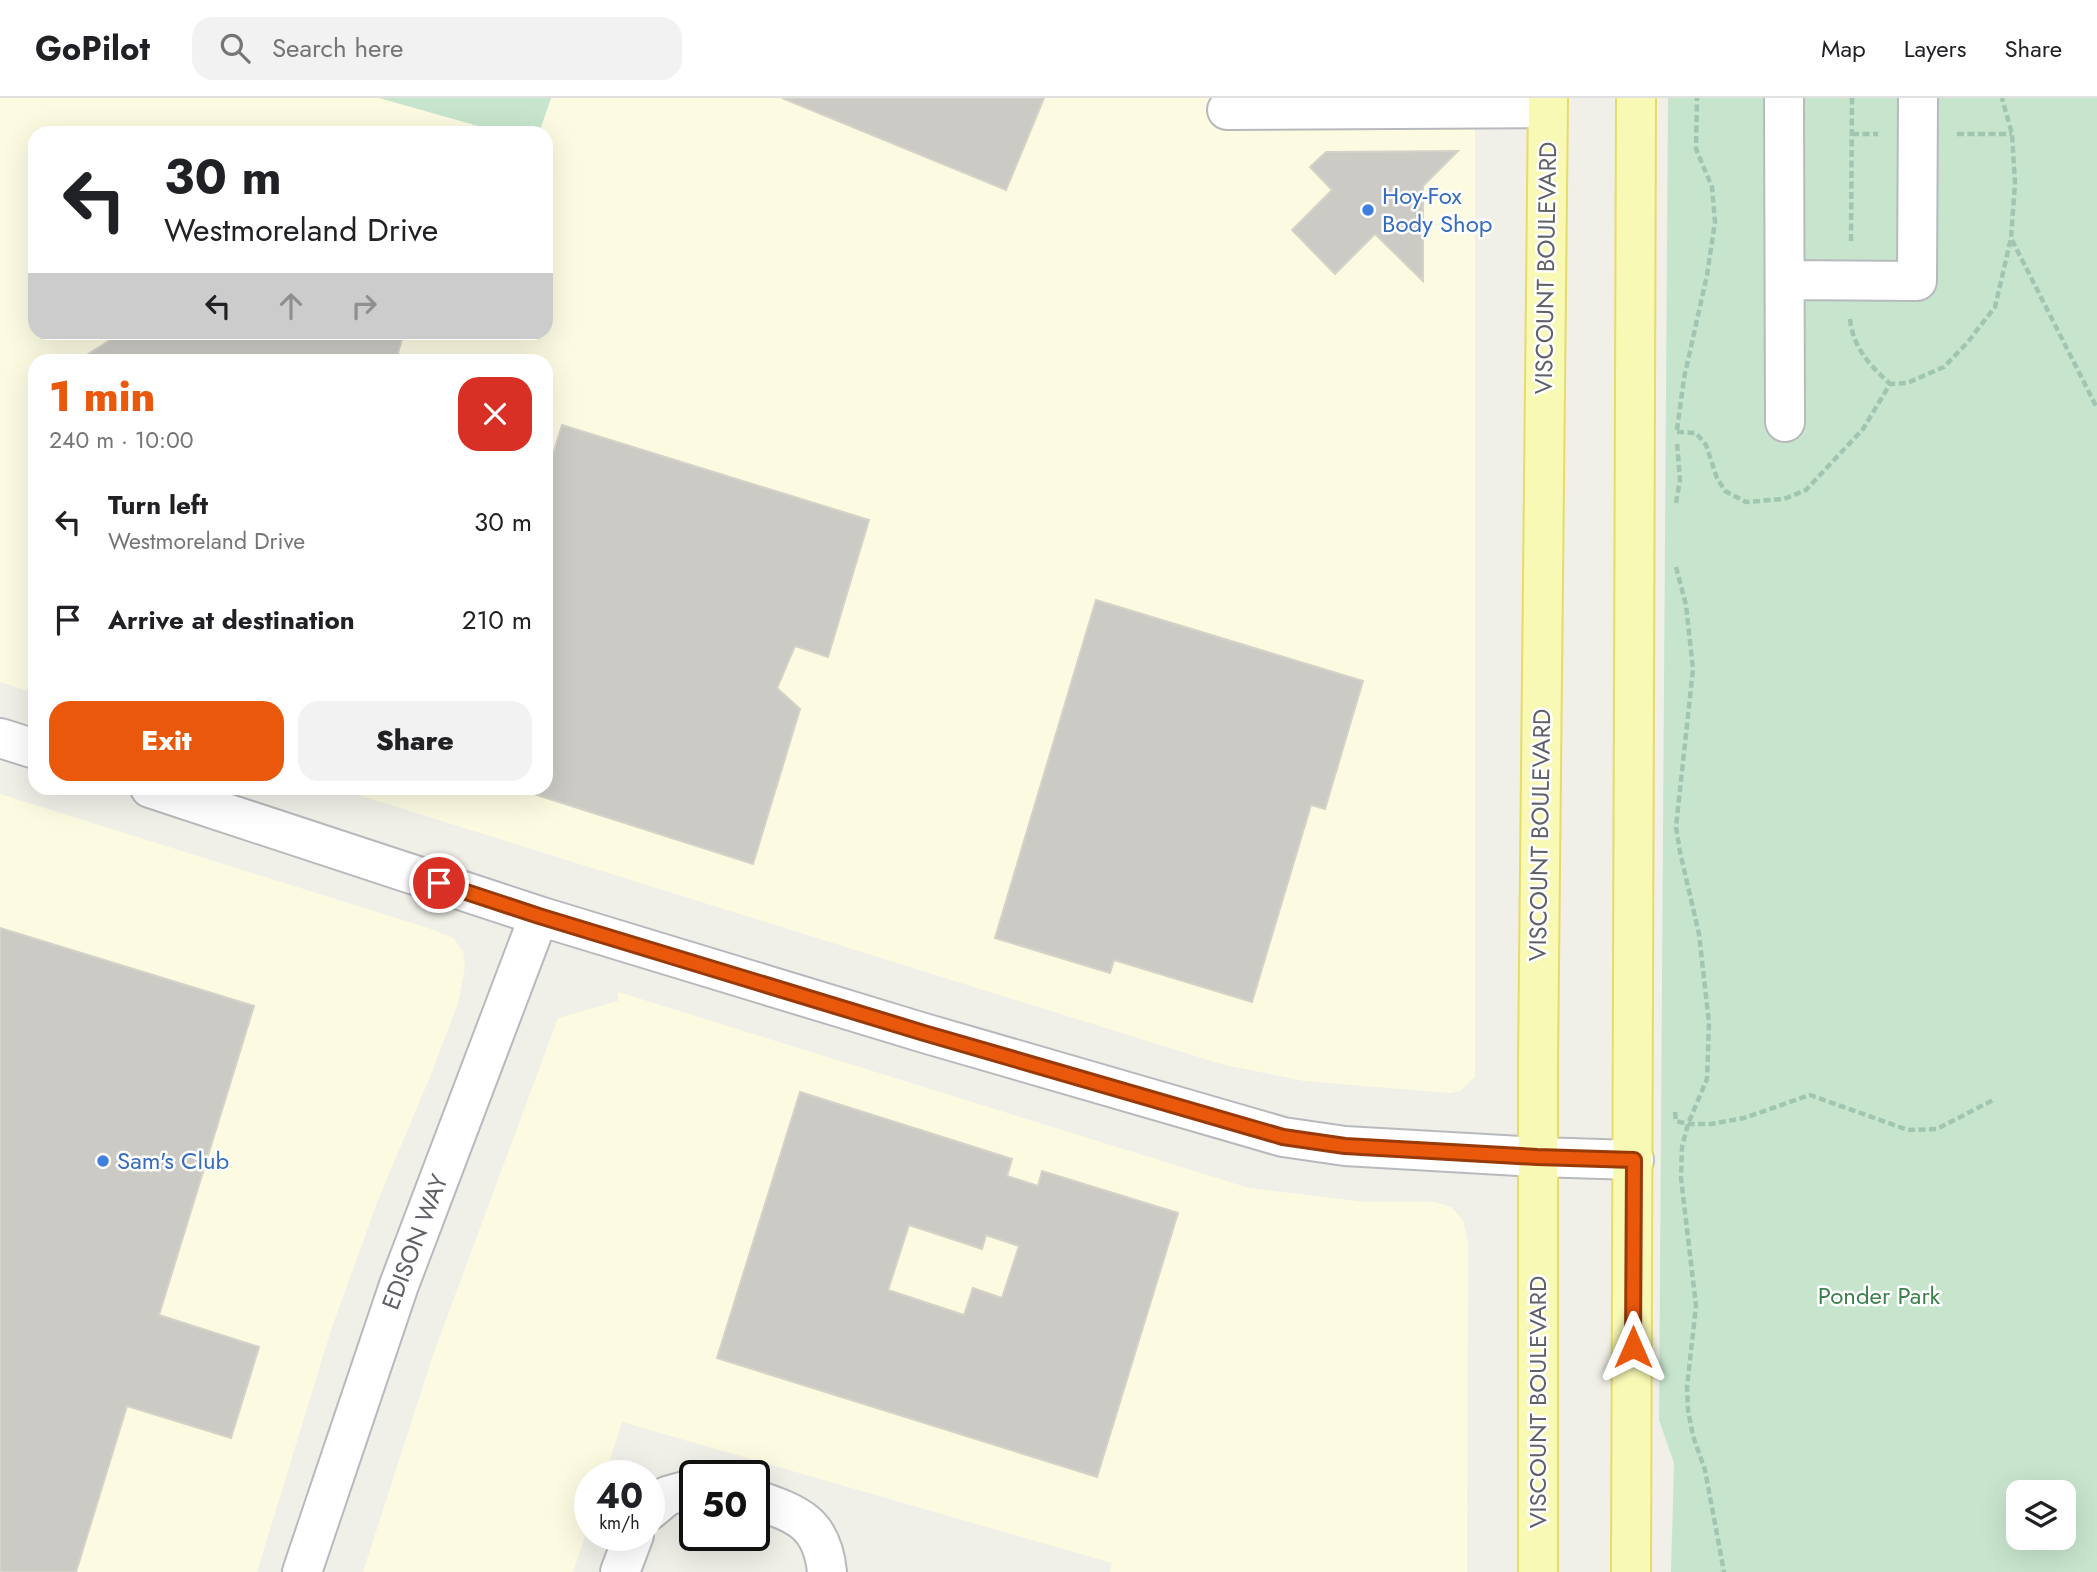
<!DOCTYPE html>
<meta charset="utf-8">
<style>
:root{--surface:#fff;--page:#f2f2f2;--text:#202124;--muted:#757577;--line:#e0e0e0;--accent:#ea580c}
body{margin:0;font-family:Jost,sans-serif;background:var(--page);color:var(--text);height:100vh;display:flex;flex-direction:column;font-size:26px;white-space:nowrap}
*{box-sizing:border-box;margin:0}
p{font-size:23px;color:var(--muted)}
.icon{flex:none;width:38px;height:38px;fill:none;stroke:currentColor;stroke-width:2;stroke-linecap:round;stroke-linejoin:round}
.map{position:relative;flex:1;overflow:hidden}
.panel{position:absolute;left:28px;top:256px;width:525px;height:441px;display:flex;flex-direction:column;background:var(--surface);border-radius:21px;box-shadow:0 7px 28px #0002}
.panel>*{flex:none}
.guide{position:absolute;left:28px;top:28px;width:525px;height:214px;border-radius:21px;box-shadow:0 7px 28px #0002;background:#fff;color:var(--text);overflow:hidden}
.controls{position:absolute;left:2006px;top:1382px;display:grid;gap:14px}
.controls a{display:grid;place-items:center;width:70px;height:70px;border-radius:14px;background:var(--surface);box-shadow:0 7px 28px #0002;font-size:35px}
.speed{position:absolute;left:574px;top:1362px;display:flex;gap:14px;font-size:35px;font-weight:700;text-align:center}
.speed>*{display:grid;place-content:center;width:91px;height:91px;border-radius:50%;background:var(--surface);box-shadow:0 7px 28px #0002;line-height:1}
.speed small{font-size:18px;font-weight:400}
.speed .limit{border:4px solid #111;border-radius:10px;background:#fff;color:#111}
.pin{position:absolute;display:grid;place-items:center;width:60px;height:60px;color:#fff;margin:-30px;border:4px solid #fff;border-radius:50%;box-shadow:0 2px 7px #0007}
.me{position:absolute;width:77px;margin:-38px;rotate:0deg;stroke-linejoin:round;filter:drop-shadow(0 0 5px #0008)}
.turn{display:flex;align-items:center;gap:24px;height:147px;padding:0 21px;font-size:32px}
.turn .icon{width:91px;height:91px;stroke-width:2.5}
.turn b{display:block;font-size:49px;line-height:60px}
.lanes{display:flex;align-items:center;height:66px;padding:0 21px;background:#0003;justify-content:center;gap:35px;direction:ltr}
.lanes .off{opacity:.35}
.round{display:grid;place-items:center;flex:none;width:74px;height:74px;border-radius:21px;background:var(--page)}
.headline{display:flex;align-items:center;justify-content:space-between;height:119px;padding:0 21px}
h1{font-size:42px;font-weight:800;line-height:52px;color:var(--accent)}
.action{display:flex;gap:14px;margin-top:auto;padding:14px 21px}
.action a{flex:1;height:80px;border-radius:21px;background:var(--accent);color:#fff;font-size:28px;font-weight:800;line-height:80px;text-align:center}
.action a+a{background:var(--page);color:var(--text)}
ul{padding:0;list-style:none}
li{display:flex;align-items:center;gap:21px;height:98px;padding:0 21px}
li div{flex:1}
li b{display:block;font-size:26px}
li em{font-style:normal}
header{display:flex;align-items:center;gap:42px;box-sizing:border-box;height:98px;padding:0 35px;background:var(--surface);border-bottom:2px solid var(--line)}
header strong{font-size:33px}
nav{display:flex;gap:38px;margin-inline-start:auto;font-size:24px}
.search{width:490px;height:63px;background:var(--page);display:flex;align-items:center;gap:18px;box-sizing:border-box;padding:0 24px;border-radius:21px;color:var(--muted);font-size:26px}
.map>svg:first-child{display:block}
.commercial{fill:#fcfbe2}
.green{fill:#c7e5cd;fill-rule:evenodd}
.building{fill:#cccac5;stroke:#d5d3c7;stroke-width:2;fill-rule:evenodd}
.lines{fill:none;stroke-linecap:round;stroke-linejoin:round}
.minor-casing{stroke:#b8b9bd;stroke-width:42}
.major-casing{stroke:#e7db6a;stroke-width:42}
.path{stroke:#a0c6b2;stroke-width:4.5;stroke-dasharray:7 3.5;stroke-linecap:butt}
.minor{stroke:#fff;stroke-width:38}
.major{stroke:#f8f9b4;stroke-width:38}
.route-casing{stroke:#983908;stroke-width:18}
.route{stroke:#ea580c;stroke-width:12}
.shop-dot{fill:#3f7fe0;stroke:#fff;stroke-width:2.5}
.labels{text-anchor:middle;stroke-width:5;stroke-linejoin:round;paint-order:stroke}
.shop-label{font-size:24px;fill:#366cbe;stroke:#fff;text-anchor:start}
.street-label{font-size:24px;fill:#5f6167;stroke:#fff}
.park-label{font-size:24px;fill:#3c814c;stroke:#fff}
</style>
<header>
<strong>GoPilot</strong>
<div class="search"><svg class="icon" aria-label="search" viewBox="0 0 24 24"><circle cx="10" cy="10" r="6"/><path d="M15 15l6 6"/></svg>Search here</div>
<nav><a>Map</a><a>Layers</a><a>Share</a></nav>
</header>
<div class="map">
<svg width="2097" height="1474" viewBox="0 0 2097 1474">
<rect width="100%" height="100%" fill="#f0f0e8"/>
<path class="commercial" d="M 0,0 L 379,0 L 503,35 L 35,35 L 35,234 L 546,234 L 546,35 L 539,35 L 551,0 L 1475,0 L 1475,979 L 1460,993 L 1450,995 L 1304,983 L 1221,966 L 336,690 L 546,690 L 546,262 L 35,262 L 35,595 L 0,584 Z
M 0,696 L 431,831 L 453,840 L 463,853 L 465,869 L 458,905 L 432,974 L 378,1102 L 331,1232 L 257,1474 L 0,1474 Z
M 618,894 L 1249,1090 L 1365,1104 L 1435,1104 L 1451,1109 L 1463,1122 L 1468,1145 L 1467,1474 L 1110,1474 L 1112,1465 L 622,1324 L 605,1377 L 590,1377 L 590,1423 L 573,1474 L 363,1474 L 433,1257 L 558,920 L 618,903 Z"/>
<path class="green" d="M 379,0 L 551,0 L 539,35 L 503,35 Z
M 1668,0 L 2097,0 L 2097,1474 L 1671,1474 L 1674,1365 L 1659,1322 ZM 2018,1395 L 2063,1395 L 2063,1440 L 2018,1440 Z"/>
<path class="building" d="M 782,0 L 1044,0 L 1006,92 Z
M 1458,53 L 1423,88 L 1423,183 L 1375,136 L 1335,176 L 1292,132 L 1332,92 L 1310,69 L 1326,54 Z
M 404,234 L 396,262 L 83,262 L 82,260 L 123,234 Z
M 562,327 L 869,422 L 828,559 L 795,548 L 777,590 L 800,611 L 753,766 L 515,690 L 546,690 L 546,379 Z
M 1096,502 L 1363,583 L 1325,711 L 1311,707 L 1252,904 L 1114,862 L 1110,875 L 995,840 Z
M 0,830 L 254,908 L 159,1217 L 259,1249 L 231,1340 L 127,1308 L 76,1474 L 0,1474 Z
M 800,994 L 1012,1061 L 1007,1078 L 1038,1088 L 1042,1073 L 1178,1115 L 1097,1379 L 717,1260 ZM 909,1127 L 982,1151 L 986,1137 L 1019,1148 L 1002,1200 L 973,1190 L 964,1217 L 888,1192 Z"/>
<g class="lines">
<defs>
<path id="minor" d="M 1784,0 L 1785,324
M 1227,12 L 1547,10
M 1785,182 L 1917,183 L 1918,0
M 0,640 L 35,651
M 150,690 L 539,818 L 924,935 L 1283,1039 L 1345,1048 L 1537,1059 L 1634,1062
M 754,1401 C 797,1416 822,1424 827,1474
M 649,1413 L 667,1398 L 695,1390
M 302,1474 L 399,1187 L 539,818
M 620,1474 L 634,1437"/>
<path id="major" d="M 1538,1474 L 1538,963 L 1548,0
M 1631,1474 L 1636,0"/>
</defs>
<use href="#minor" class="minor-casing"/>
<use href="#major" class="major-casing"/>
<path class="path" d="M 1852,36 L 1878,36
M 1957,36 L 2012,36
M 2012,142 L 2097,310
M 1851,143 L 1852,0
M 1850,221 C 1853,250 1870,267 1890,286
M 1677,332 L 1684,280 L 1707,177 L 1715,124 L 1712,89 L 1696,51 L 1697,0
M 1677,334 L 1696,335 L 1706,347 L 1717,380 L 1725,393 L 1746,404 L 1784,401 L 1806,392 L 1863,331 L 1890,286 L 1907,285 L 1944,269 L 1967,245 L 1995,209 L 2011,140 L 2015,85 L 2012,36 L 2002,0
M 1676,405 L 1680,382 L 1677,344
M 1676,469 L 1686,507 L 1693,571 L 1676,729 L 1680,754 L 1699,836 L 1709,925 L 1707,981 L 1688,1026 L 1682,1049 L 1681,1080 L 1696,1208 L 1687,1289 L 1688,1312 L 1693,1338 L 1705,1372 L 1724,1474
M 1675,1014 L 1676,1023 L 1688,1026 L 1711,1026 L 1744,1020 L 1810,997 L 1908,1032 L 1937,1031 L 1995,1001"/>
<use href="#minor" class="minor"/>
<use href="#major" class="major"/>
</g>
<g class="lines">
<defs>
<path id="route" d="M 439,785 L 539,818 L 924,935 L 1283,1039 L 1345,1048 L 1537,1059 L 1634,1062 L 1633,1249"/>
</defs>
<use href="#route" class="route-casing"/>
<use href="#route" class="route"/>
</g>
<g class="shop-dot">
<circle cx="1368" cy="112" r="7"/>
<circle cx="103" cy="1063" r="7"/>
</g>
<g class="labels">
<g class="shop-label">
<text x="1382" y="106">Hoy-Fox<tspan x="1382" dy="28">Body Shop</tspan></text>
<text x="117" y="1071">Sam's Club</text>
</g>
<g class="street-label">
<text transform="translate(1546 170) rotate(-89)" y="8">VISCOUNT BOULEVARD</text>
<text transform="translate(1540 737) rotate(-89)" y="8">VISCOUNT BOULEVARD</text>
<text transform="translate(415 1144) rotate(-69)" y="8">EDISON WAY</text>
<text transform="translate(1538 1304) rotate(-90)" y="8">VISCOUNT BOULEVARD</text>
</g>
<g class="park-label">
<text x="1879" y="1206">Ponder Park</text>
</g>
</g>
</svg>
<div class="controls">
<a><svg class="icon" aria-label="layers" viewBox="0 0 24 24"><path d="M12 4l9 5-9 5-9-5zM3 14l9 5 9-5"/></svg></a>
</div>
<div class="speed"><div>40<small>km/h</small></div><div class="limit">50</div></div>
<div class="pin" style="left:439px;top:785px;background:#d93025"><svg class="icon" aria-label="arrive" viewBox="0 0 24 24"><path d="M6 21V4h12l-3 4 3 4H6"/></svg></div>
<svg class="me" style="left:1633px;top:1249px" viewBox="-20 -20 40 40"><path d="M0-17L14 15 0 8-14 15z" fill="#ea580c" stroke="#fff" stroke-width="4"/></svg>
<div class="guide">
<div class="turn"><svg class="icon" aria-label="left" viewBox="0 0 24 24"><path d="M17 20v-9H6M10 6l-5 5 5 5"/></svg><div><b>30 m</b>Westmoreland Drive</div></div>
<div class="lanes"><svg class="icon" aria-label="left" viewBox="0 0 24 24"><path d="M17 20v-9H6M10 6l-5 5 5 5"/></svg><svg class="icon off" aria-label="ahead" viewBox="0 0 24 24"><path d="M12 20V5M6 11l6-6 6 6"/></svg><svg class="icon off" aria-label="right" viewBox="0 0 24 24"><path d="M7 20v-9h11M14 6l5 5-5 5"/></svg></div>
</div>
<section class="panel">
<div class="headline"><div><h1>1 min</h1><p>240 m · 10:00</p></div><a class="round" style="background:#d93025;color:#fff"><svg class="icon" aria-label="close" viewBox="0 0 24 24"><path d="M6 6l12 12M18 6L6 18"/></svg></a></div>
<ul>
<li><svg class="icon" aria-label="left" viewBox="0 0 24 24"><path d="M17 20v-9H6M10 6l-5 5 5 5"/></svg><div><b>Turn left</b><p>Westmoreland Drive</p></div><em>30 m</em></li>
<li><svg class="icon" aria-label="arrive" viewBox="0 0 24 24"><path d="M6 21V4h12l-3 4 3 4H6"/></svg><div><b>Arrive at destination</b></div><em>210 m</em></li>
</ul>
<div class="action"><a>Exit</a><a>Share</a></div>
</section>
</div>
